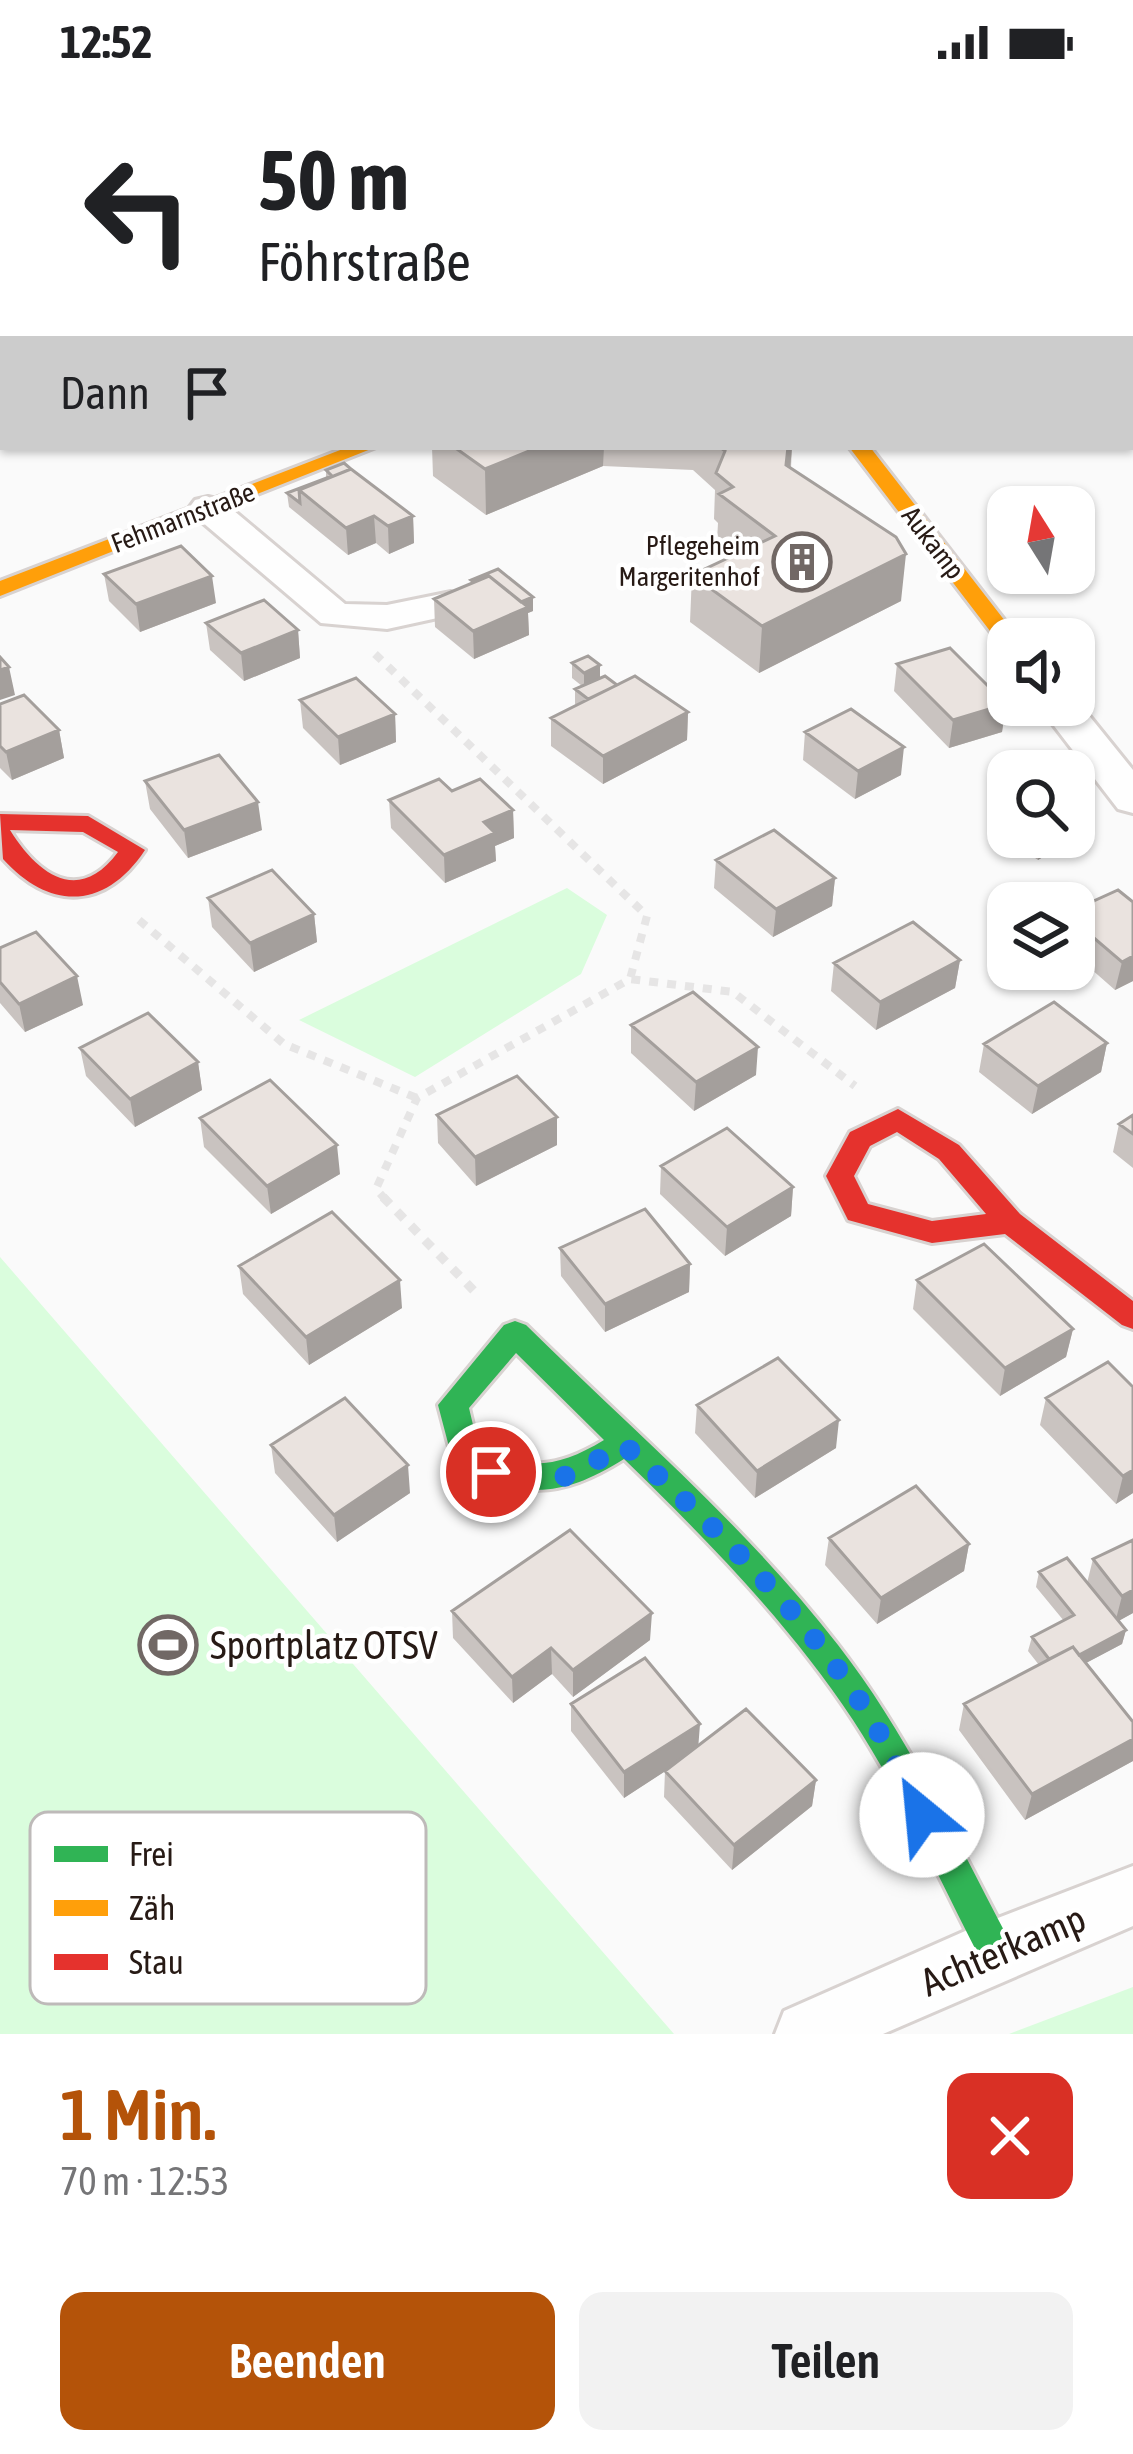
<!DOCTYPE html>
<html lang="de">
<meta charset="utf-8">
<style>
:root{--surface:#fff;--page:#f2f2f2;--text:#202124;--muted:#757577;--accent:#b45309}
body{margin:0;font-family:"Asap Condensed",sans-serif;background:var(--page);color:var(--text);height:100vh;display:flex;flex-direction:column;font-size:45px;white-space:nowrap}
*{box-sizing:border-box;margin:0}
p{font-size:39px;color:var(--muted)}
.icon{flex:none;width:66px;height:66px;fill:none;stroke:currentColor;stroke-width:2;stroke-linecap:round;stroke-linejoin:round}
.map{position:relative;height:1950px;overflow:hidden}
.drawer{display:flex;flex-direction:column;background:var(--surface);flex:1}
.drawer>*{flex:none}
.banner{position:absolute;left:0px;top:0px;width:1134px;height:366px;box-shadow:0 3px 9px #0004;background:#fff;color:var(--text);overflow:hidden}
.needle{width:78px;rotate:349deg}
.controls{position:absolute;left:987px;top:402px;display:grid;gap:24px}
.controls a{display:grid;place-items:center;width:108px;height:108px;border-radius:24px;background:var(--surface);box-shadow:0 3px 9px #0004;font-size:60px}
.pin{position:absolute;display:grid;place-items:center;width:102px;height:102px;color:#fff;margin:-51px;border:6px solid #fff;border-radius:50%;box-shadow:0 3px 12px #0007}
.me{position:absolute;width:132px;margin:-66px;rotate:332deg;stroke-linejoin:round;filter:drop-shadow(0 0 9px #0008)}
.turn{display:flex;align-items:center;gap:42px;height:252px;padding:0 60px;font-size:54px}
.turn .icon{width:156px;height:156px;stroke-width:2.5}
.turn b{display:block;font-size:84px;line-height:102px}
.then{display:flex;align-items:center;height:114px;padding:0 60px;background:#0003;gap:24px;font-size:45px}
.round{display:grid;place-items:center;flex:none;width:126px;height:126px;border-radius:24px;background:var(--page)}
.overview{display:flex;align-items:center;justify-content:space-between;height:204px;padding:0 60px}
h1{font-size:72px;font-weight:600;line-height:90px;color:var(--accent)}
.primary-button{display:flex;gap:24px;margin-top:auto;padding:24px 60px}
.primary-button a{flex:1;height:138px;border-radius:24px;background:var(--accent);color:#fff;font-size:48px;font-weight:600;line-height:138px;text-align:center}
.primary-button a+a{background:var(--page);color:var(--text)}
.status{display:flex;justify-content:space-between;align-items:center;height:84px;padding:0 60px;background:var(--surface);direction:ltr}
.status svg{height:33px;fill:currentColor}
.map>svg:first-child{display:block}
.green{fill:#dafddd}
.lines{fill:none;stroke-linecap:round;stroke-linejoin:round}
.street-casing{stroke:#d8d2d0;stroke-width:6}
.fast-casing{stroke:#d8d2d0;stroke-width:6}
.slow-casing{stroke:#d8d2d0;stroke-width:6}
.jam-casing{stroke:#d8d2d0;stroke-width:6}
.path-far1{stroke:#e6e5e5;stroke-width:8;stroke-dasharray:9 9;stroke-linecap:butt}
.path{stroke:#e6e5e5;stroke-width:9;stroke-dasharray:10 10;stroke-linecap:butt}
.street{fill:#fefefe;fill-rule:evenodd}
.fast{fill:#30b455;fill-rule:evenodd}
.slow{fill:#ff9f0a;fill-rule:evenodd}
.jam{fill:#e5322d;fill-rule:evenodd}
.wall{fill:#c9c3c0}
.shaded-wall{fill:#a49f9c}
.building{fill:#eae3df;stroke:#a49f9c;stroke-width:3}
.route{stroke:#1a73e8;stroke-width:21;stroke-dasharray:0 37.8}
.labels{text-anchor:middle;stroke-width:9;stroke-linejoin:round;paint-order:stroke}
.far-street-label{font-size:27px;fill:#271a15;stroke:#fff}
.far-poi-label{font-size:27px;fill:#271a15;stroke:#fff;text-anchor:end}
.near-poi-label{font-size:39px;fill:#271a15;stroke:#fff;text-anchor:start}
.near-street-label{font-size:39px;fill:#271a15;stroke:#fff}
.key{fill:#fff;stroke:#bebab9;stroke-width:3}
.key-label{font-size:33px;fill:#271a15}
</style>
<div class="status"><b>12:52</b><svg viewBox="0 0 49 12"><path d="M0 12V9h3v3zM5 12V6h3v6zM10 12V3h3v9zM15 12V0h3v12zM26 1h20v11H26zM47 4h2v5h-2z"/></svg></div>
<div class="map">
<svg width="1133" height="1950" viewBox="0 0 1133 1950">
<rect width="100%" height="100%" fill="#fafafa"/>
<path class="green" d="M 572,0 L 1133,0 L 1133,116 L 1131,3 Z
M 567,804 L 607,831 L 581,890 L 415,993 L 299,936 Z
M 0,1173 L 674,1950 L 0,1950 Z
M 1133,1903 L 1133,1950 L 1009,1950 Z"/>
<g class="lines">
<defs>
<path id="street" d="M 509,0 L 542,0 L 544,3 L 512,3 Z
M 208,413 L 221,416 L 345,520 L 387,521 L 451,508 L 471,520 L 465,528 L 387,545 L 321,539 L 195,432 L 189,424 L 195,416 Z
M 1074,613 L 1133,686 L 1133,729 L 1118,725 L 1038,621 L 1074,621 Z
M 1133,1782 L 1133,1842 L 883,1950 L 775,1950 L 784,1927 L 972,1844 Z"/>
<path id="fast" d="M 3,49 L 3,59 L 0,60 L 0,50 Z
M 515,1237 L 526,1241 C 631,1345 747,1443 838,1561 C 908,1651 955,1754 1008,1854 L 1013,1866 L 1008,1878 L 995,1884 L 982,1878 C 940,1797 903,1713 853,1636 C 789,1539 707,1456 624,1375 C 559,1416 519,1415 453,1378 L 438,1321 L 504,1241 ZM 516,1269 L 604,1356 C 558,1384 525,1388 478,1362 L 469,1324 Z"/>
<path id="slow" d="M 348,363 L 376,363 L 0,512 L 0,497 Z
M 849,363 L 870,363 L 1019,555 L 1008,555 L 1008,562 L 1000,560 Z"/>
<path id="jam" d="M 0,730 L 88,732 L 145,766 C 106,825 51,828 3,775 ZM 10,746 L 83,748 L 118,768 C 79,821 38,791 10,746 Z
M 898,1025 L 959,1061 L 1020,1130 L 1133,1217 L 1133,1245 L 1122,1241 L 1005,1150 L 932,1159 L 848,1136 L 826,1092 L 850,1048 ZM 897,1048 L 939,1075 L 986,1130 L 932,1137 L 868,1120 L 854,1092 L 870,1062 Z"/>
</defs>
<use href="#street" class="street-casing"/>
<use href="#fast" class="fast-casing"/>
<use href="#slow" class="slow-casing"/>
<use href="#jam" class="jam-casing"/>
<path class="path-far1" d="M 375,570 L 647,832 L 630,895
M 139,836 L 284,960 L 417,1014
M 386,1116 L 376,1105 L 417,1014 L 630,895 L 733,908 L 855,1002"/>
<path class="path" d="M 383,1113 L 480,1213"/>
<use href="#street" class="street"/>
<use href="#fast" class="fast"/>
<use href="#slow" class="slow"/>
<use href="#jam" class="jam"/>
</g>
<path class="wall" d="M 432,363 L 792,363 L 791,384 L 901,517 L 759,589 L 690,538 L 692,491 L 735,471 L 717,457 L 718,439 L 714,435 L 715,406 L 693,386 L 603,382 L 486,431 L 433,392 Z
M 326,386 L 413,432 L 414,459 L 389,470 L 376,459 L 348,471 L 289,423 L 287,409 L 326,394 Z
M 104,490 L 216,519 L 140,548 L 109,517 Z
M 471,496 L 533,527 L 528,529 L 529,551 L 474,575 L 435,543 L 434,515 L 471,500 Z
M 206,539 L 298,546 L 300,574 L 244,597 L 210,566 Z
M 572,579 L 600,581 L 600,594 L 688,628 L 687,656 L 603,700 L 551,662 L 551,634 L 577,621 L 575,620 L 575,605 L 582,602 L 572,594 Z
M 897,580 L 1006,620 L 1002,648 L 949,664 L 894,607 Z
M 300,616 L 395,630 L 396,658 L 340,681 L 303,644 Z
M 0,620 L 59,646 L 64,674 L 12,696 L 0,684 Z
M 805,648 L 901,691 L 855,715 L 803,676 Z
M 145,697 L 262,746 L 188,774 L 150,725 Z
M 1008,705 L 1008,753 L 1074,753 L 1087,721 L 1082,749 L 1038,776 L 988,742 L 992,714 Z
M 452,707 L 513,726 L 514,754 L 495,762 L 496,777 L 445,799 L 391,744 L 389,716 Z
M 716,776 L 835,794 L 832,822 L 773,853 L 714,804 Z
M 208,814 L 314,830 L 317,858 L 254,888 L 212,843 Z
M 1133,818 L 1133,897 L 1115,906 L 1074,870 L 1074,826 Z
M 0,864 L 83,921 L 25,948 L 0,919 Z
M 960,876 L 955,904 L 876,946 L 831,907 L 834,879 Z
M 631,941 L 756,991 L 694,1027 L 631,969 Z
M 1107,959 L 1101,988 L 1032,1030 L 979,988 L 984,960 Z
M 80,964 L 198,978 L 202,1006 L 135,1043 L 86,992 Z
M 437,1031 L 557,1033 L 557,1061 L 476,1102 L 438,1059 Z
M 1133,1031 L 1133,1084 L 1113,1068 L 1119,1040 Z
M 200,1034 L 340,1090 L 271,1130 L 204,1063 Z
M 661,1082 L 793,1103 L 791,1132 L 725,1172 L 660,1110 Z
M 560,1164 L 690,1180 L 689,1208 L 605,1248 L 561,1192 Z
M 239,1182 L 402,1224 L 309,1281 L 243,1210 Z
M 917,1196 L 1073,1245 L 1066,1273 L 1000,1312 L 913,1225 Z
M 1108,1278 L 1133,1409 L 1116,1420 L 1040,1341 L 1046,1314 Z
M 697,1321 L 836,1364 L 755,1414 L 695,1349 Z
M 271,1361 L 410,1409 L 337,1458 L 275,1389 Z
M 829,1454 L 969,1460 L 964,1487 L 877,1540 L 825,1481 Z
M 1133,1456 L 1133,1529 L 1118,1537 L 1126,1546 L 1122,1560 L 1086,1579 L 1133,1655 L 1133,1677 L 1025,1736 L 959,1646 L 964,1620 L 1039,1581 L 1028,1567 L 1032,1553 L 1064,1537 L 1036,1503 L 1039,1488 L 1087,1499 L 1093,1475 Z
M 452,1527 L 650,1556 L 573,1613 L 552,1590 L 513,1619 L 453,1554 Z
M 571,1620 L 698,1662 L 816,1696 L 812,1722 L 732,1786 L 664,1713 L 665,1687 L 624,1714 L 571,1647 Z"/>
<path class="shaded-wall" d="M 539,363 L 604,363 L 603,382 L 486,431 L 485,385 Z
M 782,363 L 792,363 L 790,386 L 787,389 Z
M 374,432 L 376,459 L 348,471 L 346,444 Z
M 413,432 L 414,459 L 389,470 L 388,442 Z
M 906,470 L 901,517 L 759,589 L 762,542 Z
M 212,492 L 216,519 L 140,548 L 136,520 Z
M 533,513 L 533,527 L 528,529 L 529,551 L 474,575 L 473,547 L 510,522 Z
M 298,546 L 300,574 L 244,597 L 241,569 Z
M 600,581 L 600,596 L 584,603 L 584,589 Z
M 9,583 L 15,611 L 0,616 L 0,586 Z
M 1006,620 L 1002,648 L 949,664 L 953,636 Z
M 688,628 L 687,656 L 603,700 L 603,672 Z
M 395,630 L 396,658 L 340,681 L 338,653 Z
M 59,646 L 64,674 L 12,696 L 6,668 Z
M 904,663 L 901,691 L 855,715 L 858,687 Z
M 258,718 L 262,746 L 188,774 L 184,746 Z
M 1087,721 L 1082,749 L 1038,776 L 1042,753 L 1074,753 L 1074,729 Z
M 513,726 L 514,754 L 495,762 L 496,777 L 445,799 L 444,771 L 484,738 Z
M 835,794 L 832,822 L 773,853 L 776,825 Z
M 314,830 L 317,858 L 254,888 L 250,859 Z
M 1133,872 L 1133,897 L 1115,906 L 1122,878 Z
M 960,876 L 955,904 L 876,946 L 880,918 Z
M 77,892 L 83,921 L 25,948 L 19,920 Z
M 1107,959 L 1101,988 L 1032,1030 L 1038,1002 Z
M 758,963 L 756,991 L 694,1027 L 696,998 Z
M 198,978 L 202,1006 L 135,1043 L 130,1015 Z
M 557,1033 L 557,1061 L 476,1102 L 475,1073 Z
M 337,1061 L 340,1090 L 271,1130 L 267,1102 Z
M 793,1103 L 791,1132 L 725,1172 L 727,1143 Z
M 690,1180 L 689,1208 L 605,1248 L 605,1220 Z
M 400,1196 L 402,1224 L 309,1281 L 306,1253 Z
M 1073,1245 L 1066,1273 L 1000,1312 L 1005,1284 Z
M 839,1336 L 836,1364 L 755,1414 L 757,1387 Z
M 408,1381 L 410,1409 L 337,1458 L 334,1431 Z
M 1133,1386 L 1133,1409 L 1116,1420 L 1123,1392 Z
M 969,1460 L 964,1487 L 877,1540 L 881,1514 Z
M 1133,1506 L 1133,1529 L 1115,1539 L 1122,1512 Z
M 652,1529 L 650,1556 L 573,1613 L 573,1586 Z
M 1126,1546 L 1122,1560 L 1052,1597 L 1055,1583 Z
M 551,1564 L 552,1590 L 513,1619 L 512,1593 Z
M 700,1640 L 698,1666 L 624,1714 L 624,1688 Z
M 1133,1655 L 1133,1677 L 1025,1736 L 1032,1710 Z
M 816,1696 L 812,1722 L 732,1786 L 734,1761 Z"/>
<path class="building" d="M 454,363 L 539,363 L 485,385 Z
M 720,363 L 788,363 L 786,381 L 896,453 L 906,470 L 762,542 L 692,491 L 775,452 L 719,410 L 733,403 L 716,389 L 725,367 Z
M 344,379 L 351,385 L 299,406 L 300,419 L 287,409 L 332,392 L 326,386 Z
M 351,385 L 413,432 L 388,442 L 374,432 L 346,444 L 299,406 Z
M 181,462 L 212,492 L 136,520 L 104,490 Z
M 498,485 L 533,513 L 521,518 L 489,492 L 474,498 L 471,496 Z
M 489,492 L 528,523 L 473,547 L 434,515 Z
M 264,516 L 298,546 L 241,569 L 206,539 Z
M 950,564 L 1006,620 L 953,636 L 897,580 Z
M 588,572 L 600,581 L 584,589 L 572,579 Z
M 0,573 L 9,583 L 0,586 Z
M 605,592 L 617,601 L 588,615 L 575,605 Z
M 635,592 L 688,628 L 603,672 L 551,634 Z
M 356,594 L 395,630 L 338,653 L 300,616 Z
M 24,611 L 59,646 L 6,668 L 0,662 L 0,620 Z
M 851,625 L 904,663 L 858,687 L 805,648 Z
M 219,671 L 258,718 L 184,746 L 145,697 Z
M 439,695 L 452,707 L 480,695 L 513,726 L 484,738 L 495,749 L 444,771 L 389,716 Z
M 1008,705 L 1008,725 L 992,714 Z
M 1074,713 L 1087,721 L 1074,729 Z
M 774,746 L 835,794 L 776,825 L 716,776 Z
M 272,786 L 314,830 L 250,859 L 208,814 Z
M 1118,806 L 1133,818 L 1133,872 L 1122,878 L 1074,837 L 1074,826 Z
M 913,838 L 960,876 L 880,918 L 834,879 Z
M 36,848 L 77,892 L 19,920 L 0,898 L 0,864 Z
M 693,908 L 758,963 L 696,998 L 631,941 Z
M 1054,918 L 1107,959 L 1038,1002 L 984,960 Z
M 148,929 L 198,978 L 130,1015 L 80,964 Z
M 517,992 L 557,1033 L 475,1073 L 437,1031 Z
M 270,996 L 337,1061 L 267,1102 L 200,1034 Z
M 1133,1031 L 1133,1050 L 1119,1040 Z
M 727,1044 L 793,1103 L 727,1143 L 661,1082 Z
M 645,1125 L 690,1180 L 605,1220 L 560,1164 Z
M 332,1128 L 400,1196 L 306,1253 L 239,1182 Z
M 984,1160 L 1073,1245 L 1005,1284 L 917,1196 Z
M 778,1274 L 839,1336 L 757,1387 L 697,1321 Z
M 1108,1278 L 1133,1303 L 1133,1386 L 1123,1392 L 1046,1314 Z
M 345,1314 L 408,1381 L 334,1431 L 271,1361 Z
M 916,1402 L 969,1460 L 881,1514 L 829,1454 Z
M 570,1446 L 652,1529 L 573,1586 L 551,1564 L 512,1593 L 452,1527 Z
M 1133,1456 L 1133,1506 L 1122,1512 L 1093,1475 Z
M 1067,1474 L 1126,1546 L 1079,1571 L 1073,1563 L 1049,1575 L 1032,1553 L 1074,1531 L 1039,1488 Z
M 1073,1563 L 1133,1638 L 1133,1655 L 1032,1710 L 964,1620 Z
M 645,1574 L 700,1640 L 624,1688 L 571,1620 Z
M 746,1625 L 816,1696 L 734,1761 L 665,1687 Z"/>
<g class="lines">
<path class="route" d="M 491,1388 C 551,1408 573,1392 623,1360 C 712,1440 800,1524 865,1625 C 887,1659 903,1696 922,1731"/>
</g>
<defs>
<symbol id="building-ring" viewBox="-11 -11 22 22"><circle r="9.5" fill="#fff" stroke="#716865" stroke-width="1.5"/><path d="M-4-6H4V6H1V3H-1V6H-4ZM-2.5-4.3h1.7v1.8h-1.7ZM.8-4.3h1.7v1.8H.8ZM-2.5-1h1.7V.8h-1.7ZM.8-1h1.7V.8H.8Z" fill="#716865"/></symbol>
<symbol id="stadium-ring" viewBox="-11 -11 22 22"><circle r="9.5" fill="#fff" stroke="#716865" stroke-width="1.5"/><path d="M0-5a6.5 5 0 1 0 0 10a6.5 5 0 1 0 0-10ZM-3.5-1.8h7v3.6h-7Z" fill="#716865"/></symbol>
</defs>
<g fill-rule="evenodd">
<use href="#building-ring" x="769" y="445" width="66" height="66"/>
<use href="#stadium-ring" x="135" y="1528" width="66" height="66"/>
</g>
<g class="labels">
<g class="far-street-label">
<text transform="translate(183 434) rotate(-21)" y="9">Fehmarnstraße</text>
<text transform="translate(933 459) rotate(52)" y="9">Aukamp</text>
</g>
<g class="far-poi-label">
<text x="760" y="471">Pflegeheim<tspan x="760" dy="31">Margeritenhof</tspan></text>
</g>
<g class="near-poi-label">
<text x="210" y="1575">Sportplatz OTSV</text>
</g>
<g class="near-street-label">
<text transform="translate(1003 1866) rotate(-23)" y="14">Achterkamp</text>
</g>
</g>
<rect x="30" y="1728" width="396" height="192" rx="18" class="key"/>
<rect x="54" y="1762" width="54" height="16" fill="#30b455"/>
<rect x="54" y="1816" width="54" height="16" fill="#ff9f0a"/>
<rect x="54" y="1870" width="54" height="16" fill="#e5322d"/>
<g class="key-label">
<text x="129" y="1782">Frei</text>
<text x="129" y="1836">Zäh</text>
<text x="129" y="1890">Stau</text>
</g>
</svg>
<div class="controls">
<a><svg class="needle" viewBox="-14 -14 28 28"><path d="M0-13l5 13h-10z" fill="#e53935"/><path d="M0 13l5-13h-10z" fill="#757577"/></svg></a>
<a><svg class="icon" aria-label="sound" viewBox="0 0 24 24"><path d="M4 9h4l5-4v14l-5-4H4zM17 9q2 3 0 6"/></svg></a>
<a><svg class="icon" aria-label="search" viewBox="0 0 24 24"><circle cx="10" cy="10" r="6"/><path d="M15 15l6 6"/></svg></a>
<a><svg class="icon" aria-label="layers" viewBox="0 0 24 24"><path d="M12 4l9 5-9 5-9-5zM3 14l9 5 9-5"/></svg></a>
</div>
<div class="pin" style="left:491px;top:1388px;background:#d93025"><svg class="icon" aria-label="arrive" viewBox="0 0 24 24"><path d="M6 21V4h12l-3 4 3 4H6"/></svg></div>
<svg class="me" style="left:922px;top:1731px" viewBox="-20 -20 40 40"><circle r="19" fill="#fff"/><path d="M0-13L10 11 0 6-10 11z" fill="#1a73e8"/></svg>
<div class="banner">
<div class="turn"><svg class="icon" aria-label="left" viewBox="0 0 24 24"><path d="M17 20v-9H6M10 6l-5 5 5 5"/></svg><div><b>50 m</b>Föhrstraße</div></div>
<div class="then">Dann<svg class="icon" aria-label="arrive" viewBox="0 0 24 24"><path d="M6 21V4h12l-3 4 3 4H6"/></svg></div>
</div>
</div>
<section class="drawer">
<div class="overview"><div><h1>1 Min.</h1><p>70 m · 12:53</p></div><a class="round" style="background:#d93025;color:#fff"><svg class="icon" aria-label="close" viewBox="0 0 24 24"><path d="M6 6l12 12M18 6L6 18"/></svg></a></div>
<div class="primary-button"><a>Beenden</a><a>Teilen</a></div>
</section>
